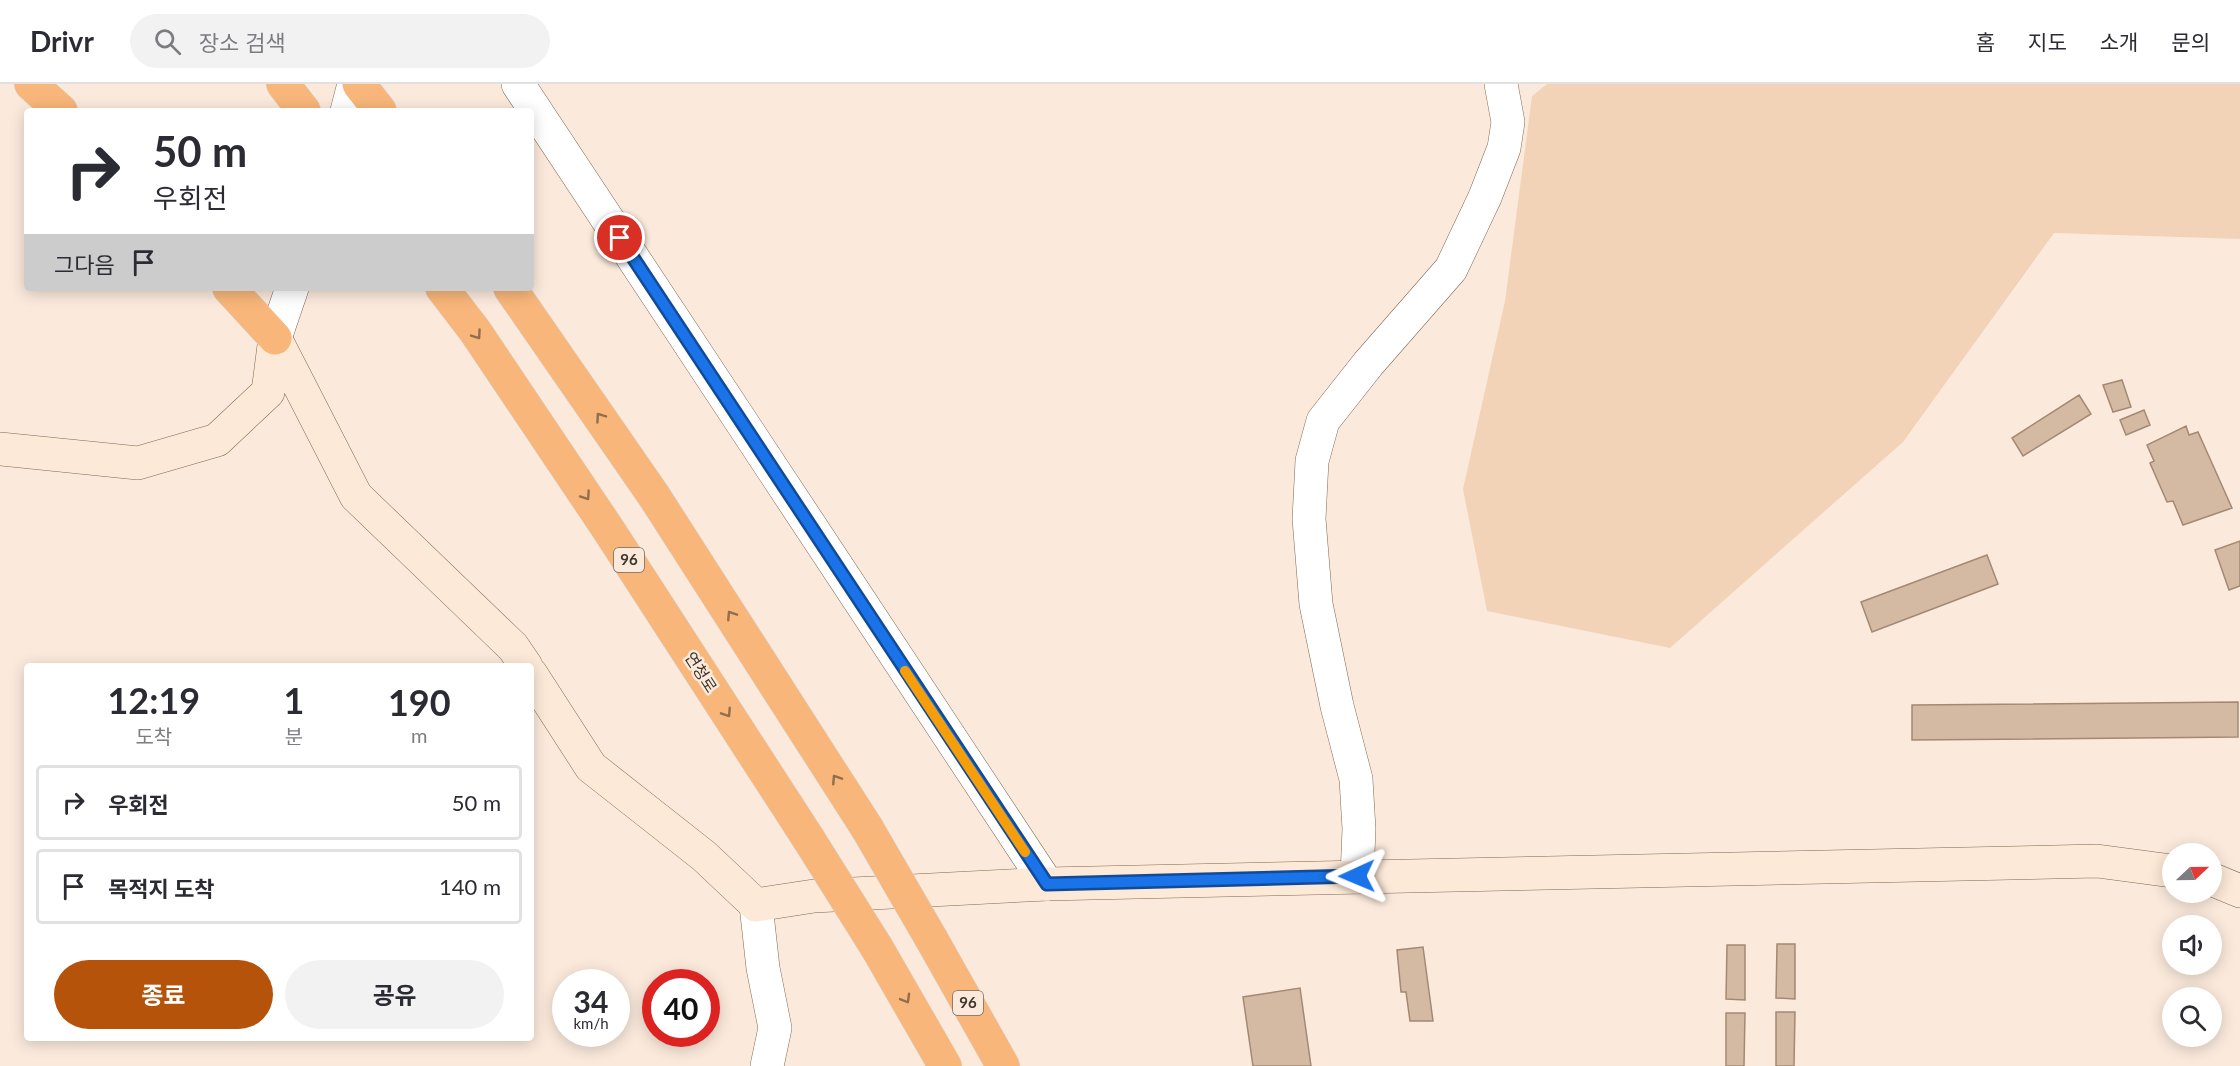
<!DOCTYPE html>
<html lang="ko">
<meta charset="utf-8">
<style>
:root{--surface:#fff;--page:#f2f2f3;--text:#2b2b33;--muted:#7c7c81;--line:#e1e1e2;--accent:#b45309}
body{margin:0;font-family:Lato,"Noto Sans KR",sans-serif;background:var(--page);color:var(--text);height:100vh;display:flex;flex-direction:column;font-size:22px;white-space:nowrap}
*{box-sizing:border-box;margin:0}
p{font-size:20px;color:var(--muted)}
.icon{flex:none;width:33px;height:33px;fill:none;stroke:currentColor;stroke-width:2;stroke-linecap:round;stroke-linejoin:round}
.map{position:relative;flex:1;overflow:hidden}
.details{position:absolute;left:24px;top:579px;width:510px;height:378px;display:flex;flex-direction:column;background:var(--surface);border-radius:6px;box-shadow:0 3px 15px #0003}
.details>*{flex:none}
.banner{position:absolute;left:24px;top:24px;width:510px;height:183px;border-radius:6px;box-shadow:0 3px 15px #0003;background:#fff;color:var(--text);overflow:hidden}
.needle{width:39px;rotate:68deg}
.tools{position:absolute;left:2162px;top:759px;display:grid;gap:12px}
.tools a{display:grid;place-items:center;width:60px;height:60px;border-radius:50%;background:var(--surface);box-shadow:0 3px 15px #0003;font-size:30px}
.speed{position:absolute;left:552px;top:885px;display:flex;gap:12px;font-size:30px;font-weight:700;text-align:center}
.speed>*{display:grid;place-content:center;width:78px;height:78px;border-radius:50%;background:var(--surface);box-shadow:0 3px 15px #0003;line-height:1}
.speed small{font-size:15px;font-weight:400}
.speed .limit{border:9px solid #d22;background:#fff;color:#111}
.pin{position:absolute;display:grid;place-items:center;width:51px;height:51px;color:#fff;margin:-26px;border:3px solid #fff;border-radius:50%;box-shadow:0 2px 6px #0007}
.me{position:absolute;width:66px;margin:-33px;rotate:269deg;stroke-linejoin:round;filter:drop-shadow(0 0 4px #0008)}
.turn{display:flex;align-items:center;gap:21px;height:126px;padding:0 30px;font-size:27px}
.turn .icon{width:78px;height:78px;stroke-width:2.5}
.turn b{display:block;font-size:42px;line-height:51px}
.then{display:flex;align-items:center;height:57px;padding:0 30px;background:#0003;gap:12px;font-size:22px}
.eta{display:flex;justify-content:space-evenly;align-items:center;height:102px;text-align:center}
.eta b{font-size:36px;font-weight:700;line-height:42px}
.button{display:flex;gap:12px;margin-top:auto;padding:12px 30px}
.button a{flex:1;height:69px;border-radius:36px;background:var(--accent);color:#fff;font-size:24px;font-weight:700;line-height:69px;text-align:center}
.button a+a{background:var(--page);color:var(--text)}
ul{padding:0;list-style:none}
li{display:flex;align-items:center;gap:18px;height:75px;margin:0 12px 9px;padding:0 18px;border:3px solid var(--line);border-radius:6px}
li div{flex:1}
li b{display:block;font-size:22px}
li em{font-style:normal}
header{display:flex;align-items:center;gap:36px;box-sizing:border-box;height:84px;padding:0 30px;background:var(--surface);border-bottom:2px solid var(--line)}
header strong{font-size:28px}
nav{display:flex;gap:33px;margin-inline-start:auto;font-size:21px}
.search{width:420px;height:54px;background:var(--page);display:flex;align-items:center;gap:15px;box-sizing:border-box;padding:0 21px;border-radius:33px;color:var(--muted);font-size:22px}
.map>svg:first-child{display:block}
.green{fill:#f3d3b8}
.building{fill:#d5baa3;stroke:#a38973;stroke-width:1.5}
.lines{fill:none;stroke-linecap:round;stroke-linejoin:round}
.street-casing{stroke:#816954;stroke-width:34}
.secondary-casing{stroke:#816954;stroke-width:34}
.highway-casing{stroke:#d5d2d0;stroke-width:34}
.street{stroke:#fff;stroke-width:33}
.secondary{stroke:#fde9d7;stroke-width:33}
.highway{stroke:#f8b67a;stroke-width:33}
.highway-bridge-casing{stroke:#d5d2d0;stroke-width:34;stroke-linecap:butt}
.highway-bridge{stroke:#f8b67a;stroke-width:33}
.oneway{stroke:#926e4e}
.route-casing{stroke:#114b97;stroke-width:15}
.route{stroke:#1a73e8;stroke-width:10}
.slow{stroke:#f59e0b;stroke-width:10}
.labels{text-anchor:middle;stroke-width:5;stroke-linejoin:round;paint-order:stroke}
.shield{fill:#fbeadc;stroke:#776b5f;stroke-width:1.5}
.shield-label{font-size:15px;font-weight:bold;fill:#3e342a}
.street-label{font-size:16px;fill:#3e342a;stroke:#fbeadc}
</style>
<header>
<strong>Drivr</strong>
<div class="search"><svg class="icon" aria-label="search" viewBox="0 0 24 24"><circle cx="10" cy="10" r="6"/><path d="M15 15l6 6"/></svg>장소 검색</div>
<nav><a>홈</a><a>지도</a><a>소개</a><a>문의</a></nav>
</header>
<div class="map">
<svg width="2240" height="982" viewBox="0 0 2240 982">
<rect width="100%" height="100%" fill="#fbeadc"/>
<path class="green" d="M 1547,0 L 2240,0 L 2240,155 L 2054,149 L 1903,358 L 1670,564 L 1487,527 L 1463,405 L 1505,217 L 1532,12 Z"/>
<path class="building" d="M 2122,296 L 2131,323 L 2113,328 L 2103,301 Z
M 2079,311 L 2091,330 L 2023,372 L 2012,354 Z
M 2144,326 L 2150,341 L 2126,351 L 2120,336 Z
M 2186,342 L 2189,351 L 2198,348 L 2232,424 L 2183,441 L 2173,417 L 2167,418 L 2150,379 L 2154,377 L 2147,361 Z
M 2240,457 L 2240,502 L 2229,506 L 2215,466 Z
M 1987,471 L 1998,500 L 1872,548 L 1861,518 Z
M 2238,618 L 2238,653 L 1912,656 L 1912,621 Z
M 1777,860 L 1795,860 L 1795,915 L 1776,914 Z
M 1727,861 L 1745,861 L 1745,916 L 1726,915 Z
M 1423,863 L 1433,937 L 1410,937 L 1406,908 L 1401,908 L 1397,866 Z
M 1300,904 L 1311,982 L 1253,982 L 1243,913 Z
M 1776,928 L 1795,928 L 1794,982 L 1776,982 Z
M 1726,929 L 1745,929 L 1744,982 L 1726,982 Z"/>
<g class="lines">
<defs>
<path id="street" d="M 518,0 L 1047,800
M 347,27 L 354,0
M 275,254 L 292,204
M 1357,793 L 1359,745 L 1356,695 L 1337,622 L 1316,520 L 1309,435 L 1312,377 L 1323,337 L 1368,280 L 1451,185 L 1485,113 L 1504,64 L 1508,38 L 1501,0
M 756,821 L 763,884 L 775,944 L 767,982"/>
<path id="secondary" d="M 0,365 L 138,379 L 217,356 L 268,308 L 275,254 L 356,412 L 513,563 L 526,582
M 531,590 L 591,683 L 704,772 L 756,821 L 814,812 L 1047,800 L 2097,777 L 2172,787
M 2211,795 L 2240,807"/>
<path id="highway" d="M 31,0 L 61,27
M 283,0 L 304,27
M 359,0 L 380,27
M 229,204 L 275,254
M 442,204 L 475,247 L 608,445 L 808,754
M 510,204 L 654,412 L 867,744
M 932,856 L 1003,982
M 877,864 L 945,982"/>
</defs>
<use href="#street" class="street-casing"/>
<use href="#secondary" class="secondary-casing"/>
<use href="#highway" class="highway-casing"/>
<use href="#street" class="street"/>
<use href="#secondary" class="secondary"/>
<use href="#highway" class="highway"/>
<defs>
<path id="highway-bridge" d="M 867,744 L 932,856
M 808,754 L 877,864"/>
</defs>
<use href="#highway-bridge" class="highway-bridge-casing"/>
<use href="#highway-bridge" class="highway-bridge"/>
</g>
<defs><path id="oneway-chevron" d="M-2-3.5L2.5 0L-2 3.5" fill="none" stroke-width="1.6" stroke-linecap="round" stroke-linejoin="round" transform="scale(1.5)"/></defs>
<g class="oneway">
<use href="#oneway-chevron" transform="translate(477 251) rotate(55)"/>
<use href="#oneway-chevron" transform="translate(600 333) rotate(-125)"/>
<use href="#oneway-chevron" transform="translate(586 412) rotate(56)"/>
<use href="#oneway-chevron" transform="translate(731 531) rotate(-123)"/>
<use href="#oneway-chevron" transform="translate(727 629) rotate(57)"/>
<use href="#oneway-chevron" transform="translate(836 695) rotate(-123)"/>
<use href="#oneway-chevron" transform="translate(906 915) rotate(60)"/>
</g>
<g class="lines">
<defs>
<path id="route" d="M 620,154 L 1047,800 L 1357,792"/>
</defs>
<use href="#route" class="route-casing"/>
<use href="#route" class="route"/>
<path class="slow" d="M 905,587 L 1025,768"/>
</g>
<g class="labels">
<g class="shield">
<rect x="614" y="464" width="30" height="24" rx="4.5"/>
<rect x="953" y="907" width="30" height="24" rx="4.5"/>
</g>
<g class="shield-label">
<text x="629" y="481">96</text>
<text x="968" y="924">96</text>
</g>
<g class="street-label">
<text transform="translate(701 588) rotate(57)" y="6">연청로</text>
</g>
</g>
</svg>
<div class="tools">
<a><svg class="needle" viewBox="-14 -14 28 28"><path d="M0-13l5 13h-10z" fill="#e53935"/><path d="M0 13l5-13h-10z" fill="#7c7c81"/></svg></a>
<a><svg class="icon" aria-label="sound" viewBox="0 0 24 24"><path d="M4 9h4l5-4v14l-5-4H4zM17 9q2 3 0 6"/></svg></a>
<a><svg class="icon" aria-label="search" viewBox="0 0 24 24"><circle cx="10" cy="10" r="6"/><path d="M15 15l6 6"/></svg></a>
</div>
<div class="speed"><div>34<small>km/h</small></div><div class="limit">40</div></div>
<div class="pin" style="left:620px;top:154px;background:#d93025"><svg class="icon" aria-label="arrive" viewBox="0 0 24 24"><path d="M6 21V4h12l-3 4 3 4H6"/></svg></div>
<svg class="me" style="left:1357px;top:792px" viewBox="-20 -20 40 40"><path d="M0-17L14 15 0 8-14 15z" fill="#1a73e8" stroke="#fff" stroke-width="4"/></svg>
<div class="banner">
<div class="turn"><svg class="icon" aria-label="right" viewBox="0 0 24 24"><path d="M7 20v-9h11M14 6l5 5-5 5"/></svg><div><b>50 m</b>우회전</div></div>
<div class="then">그다음<svg class="icon" aria-label="arrive" viewBox="0 0 24 24"><path d="M6 21V4h12l-3 4 3 4H6"/></svg></div>
</div>
<section class="details">
<div class="eta">
<div><b>12:19</b><p>도착</p></div>
<div><b>1</b><p>분</p></div>
<div><b>190</b><p>m</p></div>
</div>
<ul>
<li><svg class="icon" aria-label="right" viewBox="0 0 24 24"><path d="M7 20v-9h11M14 6l5 5-5 5"/></svg><div><b>우회전</b></div><em>50 m</em></li>
<li><svg class="icon" aria-label="arrive" viewBox="0 0 24 24"><path d="M6 21V4h12l-3 4 3 4H6"/></svg><div><b>목적지 도착</b></div><em>140 m</em></li>
</ul>
<div class="button"><a>종료</a><a>공유</a></div>
</section>
</div>
